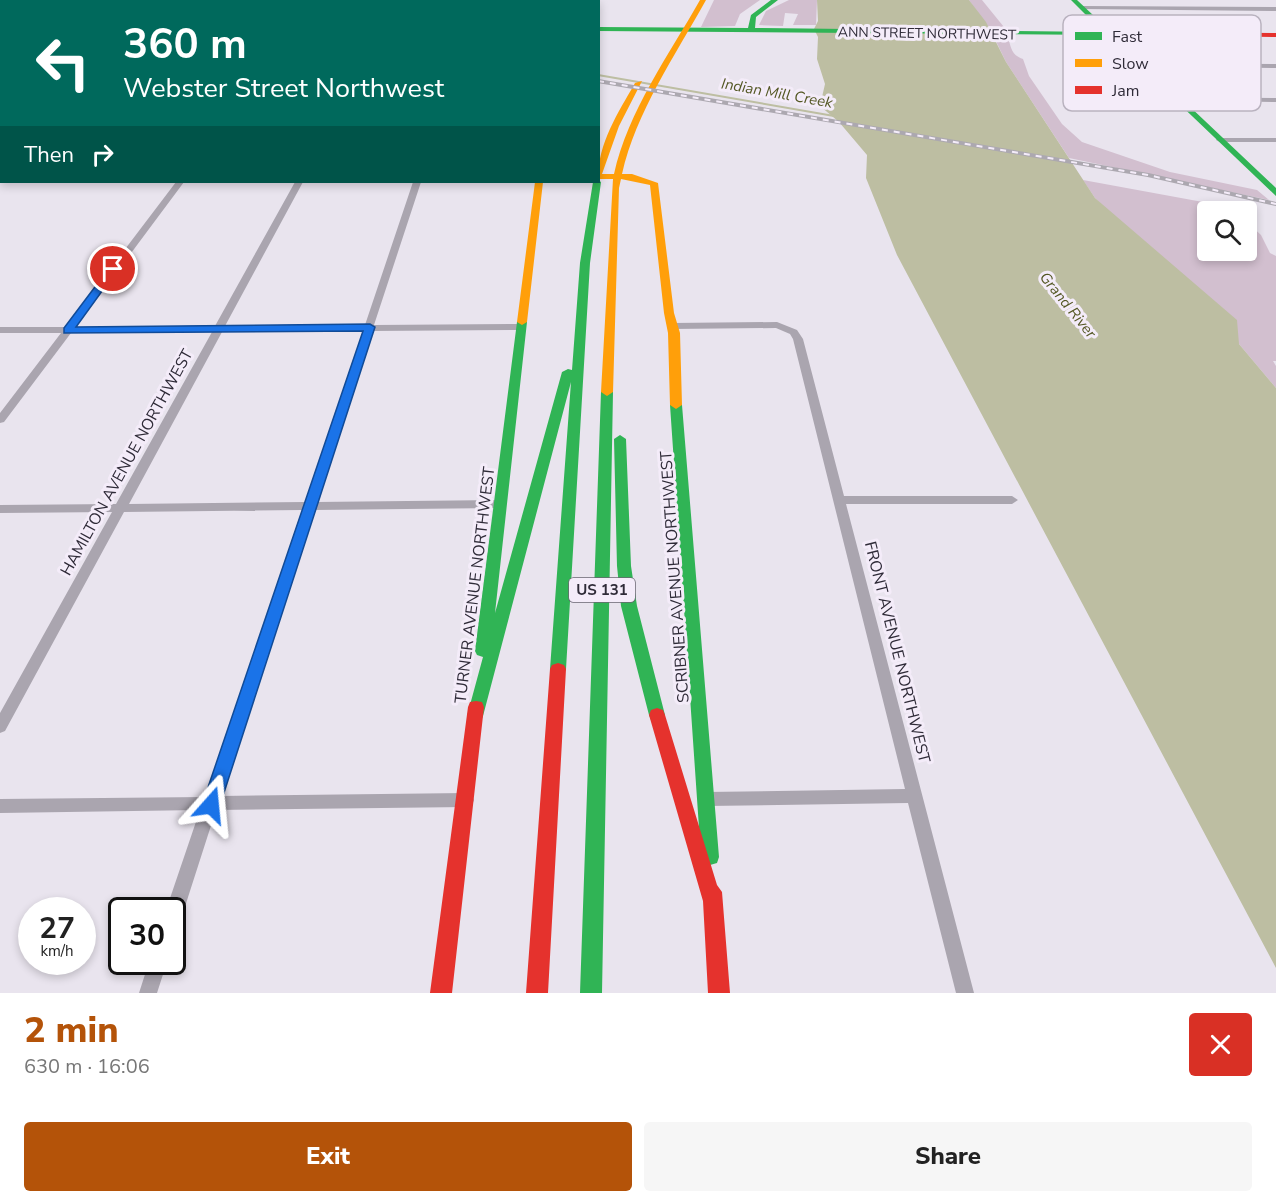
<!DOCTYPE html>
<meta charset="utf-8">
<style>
:root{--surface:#fff;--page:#f6f6f6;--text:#222;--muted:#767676;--accent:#b45309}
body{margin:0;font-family:"Nunito Sans",sans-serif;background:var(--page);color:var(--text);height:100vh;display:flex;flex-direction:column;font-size:22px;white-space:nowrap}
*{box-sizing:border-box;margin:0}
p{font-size:20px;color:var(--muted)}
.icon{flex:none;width:33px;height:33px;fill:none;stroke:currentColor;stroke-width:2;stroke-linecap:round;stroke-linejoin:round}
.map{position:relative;height:993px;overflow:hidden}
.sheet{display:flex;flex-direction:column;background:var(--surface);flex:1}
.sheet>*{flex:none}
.banner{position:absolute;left:0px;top:0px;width:600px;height:183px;box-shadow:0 3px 9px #0003;background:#00695c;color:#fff;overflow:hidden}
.controls{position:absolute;left:1197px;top:201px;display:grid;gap:12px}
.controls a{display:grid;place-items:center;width:60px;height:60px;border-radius:6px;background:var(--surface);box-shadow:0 3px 9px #0003;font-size:30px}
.speed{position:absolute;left:18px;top:897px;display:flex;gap:12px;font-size:30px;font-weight:700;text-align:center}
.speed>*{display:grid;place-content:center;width:78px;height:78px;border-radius:50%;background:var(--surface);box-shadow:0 3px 9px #0003;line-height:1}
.speed small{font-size:15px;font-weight:400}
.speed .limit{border:3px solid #111;border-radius:9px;background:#fff;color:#111}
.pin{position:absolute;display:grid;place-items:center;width:51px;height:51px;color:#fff;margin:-26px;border:3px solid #fff;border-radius:50%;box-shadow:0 2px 6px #0007}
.me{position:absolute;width:66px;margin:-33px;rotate:18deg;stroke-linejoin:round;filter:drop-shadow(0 0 4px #0008)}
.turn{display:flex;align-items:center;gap:21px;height:126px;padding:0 24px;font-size:27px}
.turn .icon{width:78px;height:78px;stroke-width:2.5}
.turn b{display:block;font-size:42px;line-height:51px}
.then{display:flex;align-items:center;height:57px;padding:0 24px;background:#0003;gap:12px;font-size:22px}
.round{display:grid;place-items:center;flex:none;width:63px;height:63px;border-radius:6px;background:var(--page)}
.head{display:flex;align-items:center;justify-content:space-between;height:102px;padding:0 24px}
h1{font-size:36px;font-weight:800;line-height:45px;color:var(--accent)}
.button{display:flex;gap:12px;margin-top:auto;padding:12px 24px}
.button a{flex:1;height:69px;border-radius:6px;background:var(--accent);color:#fff;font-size:24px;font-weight:800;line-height:69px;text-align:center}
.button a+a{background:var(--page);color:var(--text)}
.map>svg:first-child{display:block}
.green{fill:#d2bfcf}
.water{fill:#bdbea2}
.pier{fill:#e9e4ee}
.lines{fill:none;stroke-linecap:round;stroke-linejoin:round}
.stream{stroke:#bdbea2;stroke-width:2}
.street{fill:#aaa5af;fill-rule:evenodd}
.fast{fill:#30b455;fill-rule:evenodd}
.slow{fill:#ff9f0a;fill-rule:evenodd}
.jam{fill:#e5322d;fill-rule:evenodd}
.rail-casing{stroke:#aca8b0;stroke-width:4}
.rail{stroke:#f4ecf9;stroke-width:2;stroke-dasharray:6;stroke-linecap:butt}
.route{fill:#1a73e8;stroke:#114b97;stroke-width:1.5}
.labels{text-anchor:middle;stroke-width:6;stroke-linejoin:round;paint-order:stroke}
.far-street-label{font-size:14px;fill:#2f2b38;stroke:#f4ecf9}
.far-water-label{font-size:15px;font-style:italic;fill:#535723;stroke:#f4ecf9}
.shield{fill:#f4ecf9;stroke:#6a6572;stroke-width:1.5}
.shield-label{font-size:15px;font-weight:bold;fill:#2f2b38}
.street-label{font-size:16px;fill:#2f2b38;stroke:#f4ecf9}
.key{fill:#f4ecf9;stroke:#b9b2bf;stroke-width:1.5}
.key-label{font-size:16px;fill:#2f2b38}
</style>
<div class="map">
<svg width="1276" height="993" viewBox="0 0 1276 993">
<rect width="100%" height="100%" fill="#e9e4ee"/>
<path class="green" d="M 714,0 L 760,0 L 740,14 L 735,26 L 701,27 Z
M 789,0 L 817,0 L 816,25 L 793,25 L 798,14 L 785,13 L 783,26 L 759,25 L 766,11 Z
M 969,0 L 982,0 L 1008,32 L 991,32 Z
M 994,37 L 1008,37 C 1011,47 1011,55 1023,59 L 1029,76 L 1062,124 L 1082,142 L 1170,172 L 1257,190 L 1269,200 L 1069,158 L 1006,62 Z
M 1083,180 L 1230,207 L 1236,211 L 1208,212 L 1208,250 L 1246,250 L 1247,222 L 1261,235 L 1270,253 L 1276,256 L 1276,361 L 1273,361 L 1276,366 L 1276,388 L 1239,344 L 1095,198 Z"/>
<path class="water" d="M 817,0 L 969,0 L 986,22 L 1006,62 L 1095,198 L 1237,320 L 1239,344 L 1276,388 L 1276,968 L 897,255 L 866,178 L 867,155 L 839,122 L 820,106 L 825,84 L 817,59 L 818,37 L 814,29 L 818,21 Z"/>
<path class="pier" d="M 832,120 L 1073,161 L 1073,162 Z"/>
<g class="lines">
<path class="stream" d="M 598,75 L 834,116"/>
<path class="street" d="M 363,0 L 369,0 L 363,2 Z
M 1083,6 L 1276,7 L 1276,11 L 1081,9 Z
M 1143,63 L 1276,64 L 1276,68 L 1141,66 Z
M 1177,97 L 1276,98 L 1276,102 L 1175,100 L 1175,98 Z
M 1217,138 L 1276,138 L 1276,142 L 1220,142 L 1216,140 Z
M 176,182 L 184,182 L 76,327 L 215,326 L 295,182 L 303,182 L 225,326 L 365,325 L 413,182 L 421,182 L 374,325 L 521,324 L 526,327 L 521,330 L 372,331 L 317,502 L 499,500 L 505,504 L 499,508 L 314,510 L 221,796 L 466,793 L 472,795 L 474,800 L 472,805 L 466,807 L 216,810 L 181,919 L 178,925 L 172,927 L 172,910 L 166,910 L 200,810 L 0,813 L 0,799 L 205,797 L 302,510 L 124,512 L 5,731 L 0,733 L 0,713 L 112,512 L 0,513 L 0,505 L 116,504 L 212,332 L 71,333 L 4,422 L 0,423 L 0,413 L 61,333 L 0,333 L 0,327 L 66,327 ZM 363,331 L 305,502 L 129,504 L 222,332 Z
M 777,322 L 797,330 L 803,339 L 844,496 L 1012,496 L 1018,500 L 1012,504 L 846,504 L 974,993 L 956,993 L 908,803 L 706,806 L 700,804 L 698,799 L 700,794 L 706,792 L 905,789 L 793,339 L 790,334 L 776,328 L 672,329 L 667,326 L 672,323 Z
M 149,962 L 167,962 L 157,993 L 139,993 Z"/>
<path class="fast" d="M 771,0 L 778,0 L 756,17 L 755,28 L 1103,32 L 1071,0 L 1077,0 L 1111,32 L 1161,33 L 1159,36 L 1115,36 L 1276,188 L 1276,196 L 1107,35 L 598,31 L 598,27 L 748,28 L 751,15 Z
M 598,180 L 601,182 L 590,263 L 566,669 L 564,673 L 558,675 L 552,673 L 550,669 L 571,382 L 483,716 L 481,721 L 475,723 L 469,721 L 467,716 L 483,657 L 477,655 L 475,651 L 517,322 L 522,319 L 527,322 L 495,613 L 562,372 L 568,369 L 572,370 L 580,263 L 593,182 Z
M 607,388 L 613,392 L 602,993 L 580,993 L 601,392 Z
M 676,401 L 682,405 L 719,857 L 717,863 L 710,865 L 703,863 L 701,857 L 670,405 Z
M 620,435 L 626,439 L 631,566 L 637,606 L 665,715 L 663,720 L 657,722 L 651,720 L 649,715 L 621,606 L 617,566 L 614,439 Z"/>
<path class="slow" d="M 162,0 L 174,2 L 164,2 Z
M 519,0 L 525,0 L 525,2 L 519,2 Z
M 700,0 L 706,0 C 675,56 636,112 622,174 L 632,174 L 658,183 L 674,313 L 680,333 L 682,405 L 676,409 L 670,405 L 668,333 L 664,313 L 650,185 L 621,179 L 619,188 L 613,392 L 607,396 L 601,392 L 613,179 L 598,179 C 598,143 618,113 635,83 L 642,81 L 619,126 L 602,174 L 614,174 C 628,111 669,55 700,0 Z
M 0,161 L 2,161 L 2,167 L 0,167 Z
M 535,182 L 543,182 L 527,322 L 522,325 L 517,322 Z"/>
<path class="jam" d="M 1159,32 L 1276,33 L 1276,37 L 1157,35 Z
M 558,663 L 564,665 L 566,669 L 548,993 L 526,993 L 550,669 L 552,665 Z
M 476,701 L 482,702 L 484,707 L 452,993 L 430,993 L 468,707 L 470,702 Z
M 657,708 L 663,710 L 665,715 L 717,885 L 722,892 L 730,993 L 708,993 L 703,901 L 649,715 L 651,710 Z"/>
<defs>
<path id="rail" d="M 110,0 L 114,2
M 126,0 L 134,2
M 598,81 L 1148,175 L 1276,204
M 0,181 L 2,179"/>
</defs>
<use href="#rail" class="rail-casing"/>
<use href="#rail" class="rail"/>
</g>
<path class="route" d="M 113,266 L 118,269 L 76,327 L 370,324 L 375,327 L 220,805 L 218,810 L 211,813 L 205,810 L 202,805 L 363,331 L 64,333 L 64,328 L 110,267 Z"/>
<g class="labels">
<g class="far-street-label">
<text transform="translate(927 33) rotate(1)" y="5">ANN STREET NORTHWEST</text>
</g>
<g class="far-water-label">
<text transform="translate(777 93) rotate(10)" y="5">Indian Mill Creek</text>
<text transform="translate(1068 305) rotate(51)" y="5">Grand River</text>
</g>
<rect class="shield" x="569" y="578" width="66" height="24" rx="4.5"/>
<g class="shield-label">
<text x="602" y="595">US 131</text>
</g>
<g class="street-label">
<text transform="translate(126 462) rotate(-61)" y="6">HAMILTON AVENUE NORTHWEST</text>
<text transform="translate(674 577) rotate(-94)" y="6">SCRIBNER AVENUE NORTHWEST</text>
<text transform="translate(474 585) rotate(-83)" y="6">TURNER AVENUE NORTHWEST</text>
<text transform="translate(898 652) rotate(76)" y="6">FRONT AVENUE NORTHWEST</text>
</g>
</g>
<rect x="1063" y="15" width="198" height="96" rx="9" class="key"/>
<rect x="1075" y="32" width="27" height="8" fill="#30b455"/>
<rect x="1075" y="59" width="27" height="8" fill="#ff9f0a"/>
<rect x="1075" y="86" width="27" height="8" fill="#e5322d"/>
<g class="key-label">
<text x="1112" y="42">Fast</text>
<text x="1112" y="69">Slow</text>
<text x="1112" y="96">Jam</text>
</g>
</svg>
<div class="controls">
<a><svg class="icon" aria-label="search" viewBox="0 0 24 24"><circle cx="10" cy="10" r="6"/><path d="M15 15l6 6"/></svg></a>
</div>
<div class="speed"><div>27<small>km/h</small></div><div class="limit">30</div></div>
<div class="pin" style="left:113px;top:269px;background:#d93025"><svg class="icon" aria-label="arrive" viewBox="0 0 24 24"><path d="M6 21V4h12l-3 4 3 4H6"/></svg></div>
<svg class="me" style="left:211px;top:805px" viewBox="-20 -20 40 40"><path d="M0-17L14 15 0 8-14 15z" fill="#1a73e8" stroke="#fff" stroke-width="4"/></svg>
<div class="banner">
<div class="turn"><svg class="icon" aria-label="left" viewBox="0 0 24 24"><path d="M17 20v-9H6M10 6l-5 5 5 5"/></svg><div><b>360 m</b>Webster Street Northwest</div></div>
<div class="then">Then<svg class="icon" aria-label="right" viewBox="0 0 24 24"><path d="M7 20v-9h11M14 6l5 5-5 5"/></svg></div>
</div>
</div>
<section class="sheet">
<div class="head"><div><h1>2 min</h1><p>630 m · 16:06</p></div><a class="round" style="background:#d93025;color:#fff"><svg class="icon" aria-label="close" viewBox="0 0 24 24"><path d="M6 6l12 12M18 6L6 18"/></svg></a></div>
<div class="button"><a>Exit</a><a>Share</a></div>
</section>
